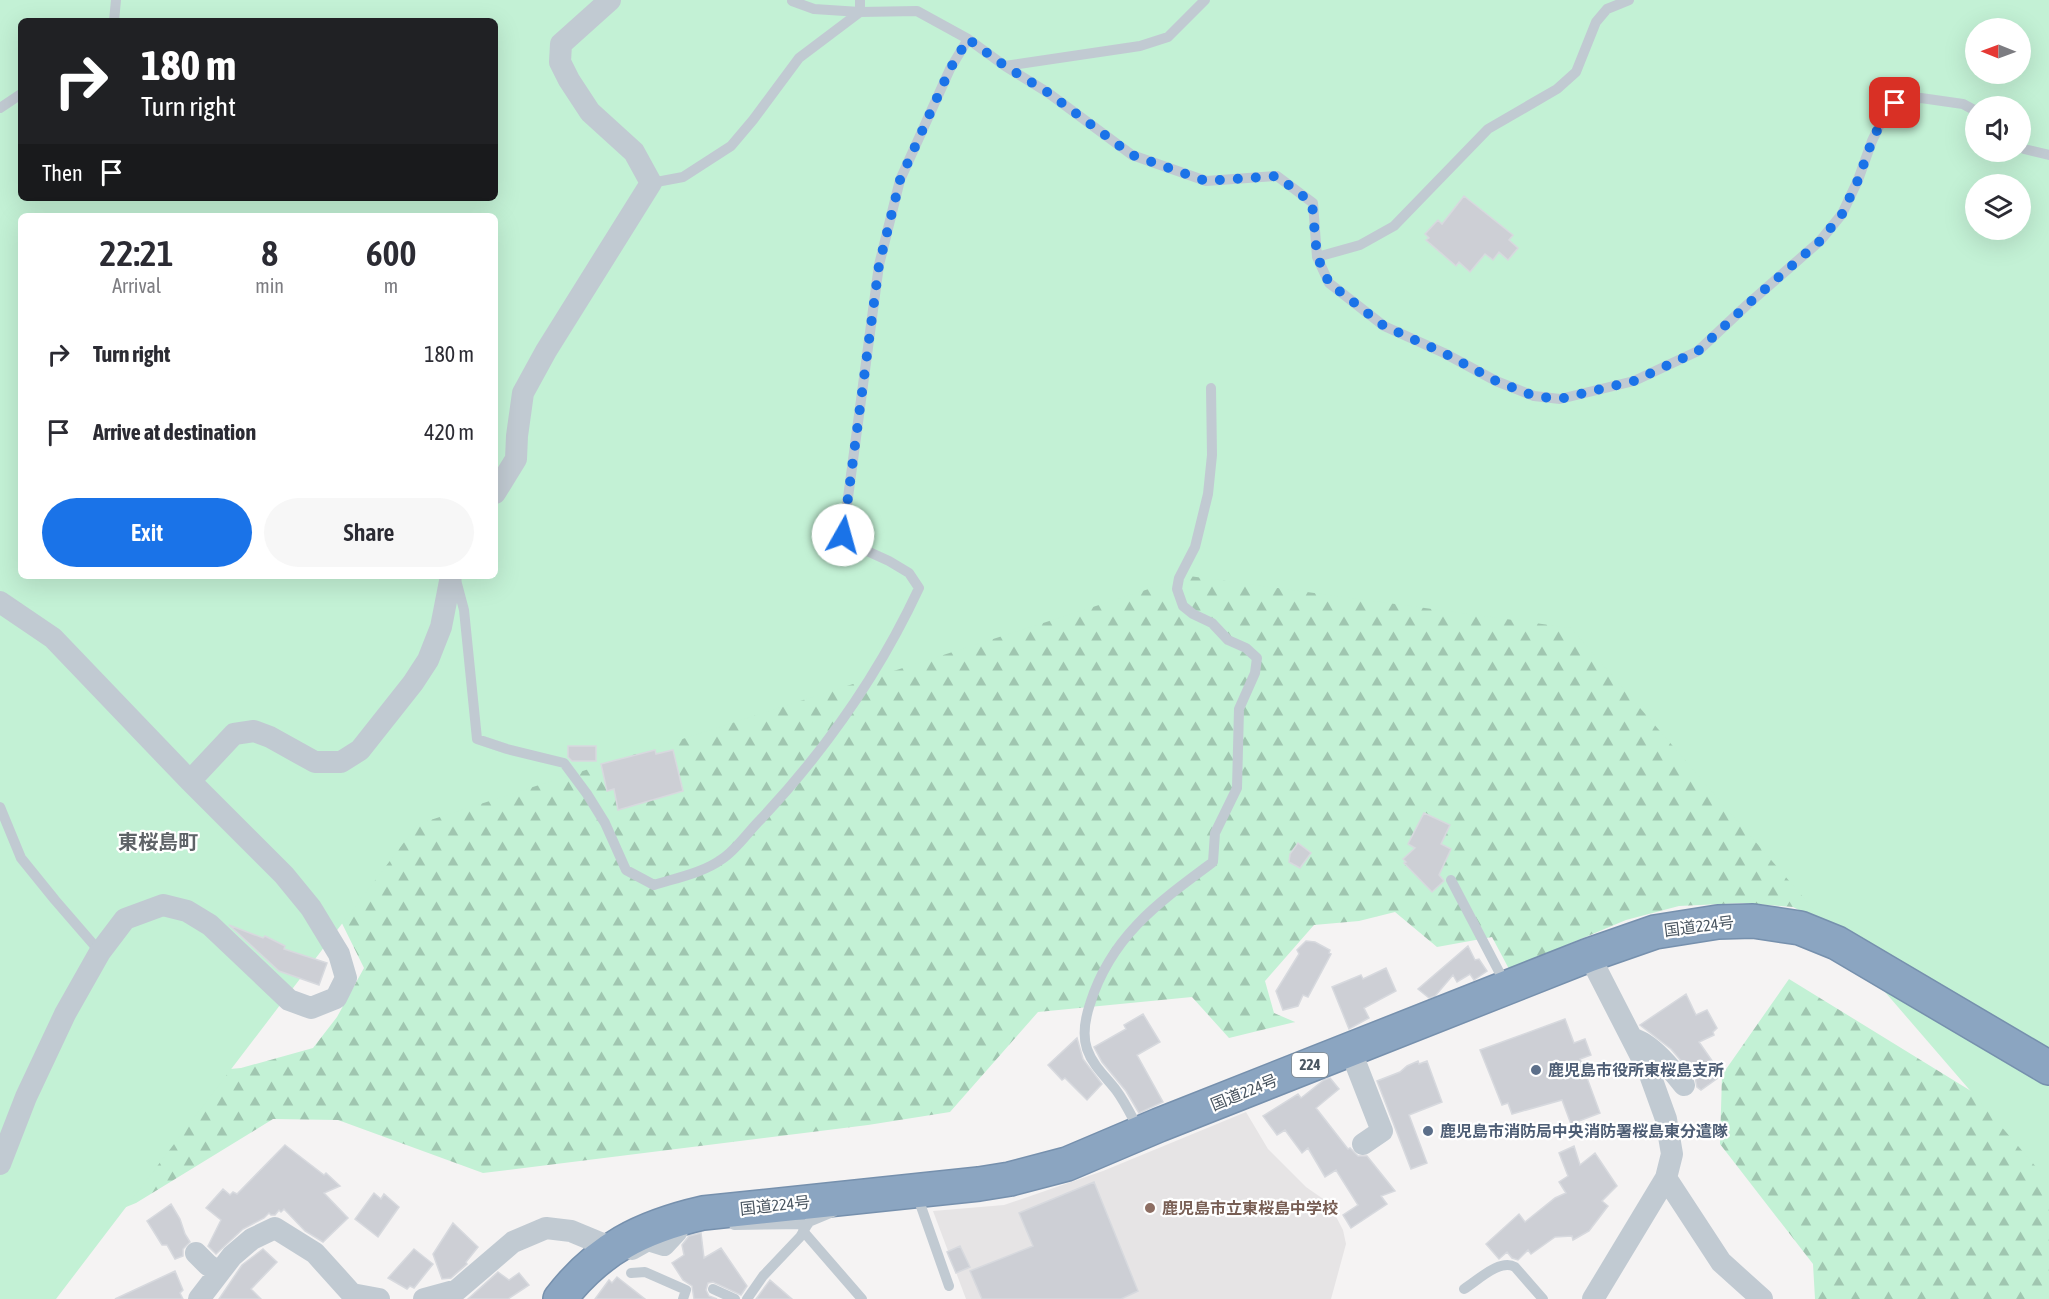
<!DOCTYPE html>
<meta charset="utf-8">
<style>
:root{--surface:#fff;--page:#f7f7f7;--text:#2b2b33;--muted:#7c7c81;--accent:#1a73e8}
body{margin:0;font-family:"Asap Condensed","Noto Sans JP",sans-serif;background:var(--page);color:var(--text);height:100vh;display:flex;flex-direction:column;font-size:22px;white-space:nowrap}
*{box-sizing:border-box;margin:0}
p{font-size:20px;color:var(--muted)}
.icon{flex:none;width:33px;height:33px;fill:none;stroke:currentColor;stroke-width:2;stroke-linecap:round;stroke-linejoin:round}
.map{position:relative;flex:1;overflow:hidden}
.side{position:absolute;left:18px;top:213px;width:480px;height:366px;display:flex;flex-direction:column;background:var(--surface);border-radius:9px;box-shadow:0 6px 24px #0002}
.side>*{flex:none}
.hud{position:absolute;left:18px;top:18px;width:480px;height:183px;border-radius:9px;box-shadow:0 6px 24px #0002;background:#202124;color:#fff;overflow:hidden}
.needle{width:39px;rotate:271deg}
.buttons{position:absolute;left:1965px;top:18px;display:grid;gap:12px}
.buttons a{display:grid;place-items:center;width:66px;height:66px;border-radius:50%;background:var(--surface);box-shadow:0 6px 24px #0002;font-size:30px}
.pin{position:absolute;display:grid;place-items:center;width:51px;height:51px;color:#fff;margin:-26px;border-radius:12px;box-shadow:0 3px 9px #0006}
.me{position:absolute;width:66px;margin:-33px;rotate:7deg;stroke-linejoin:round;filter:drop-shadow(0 0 4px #0008)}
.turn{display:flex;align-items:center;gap:21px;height:126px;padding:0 24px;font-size:27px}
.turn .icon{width:78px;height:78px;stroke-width:2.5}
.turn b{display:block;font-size:42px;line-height:51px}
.then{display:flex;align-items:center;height:57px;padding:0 24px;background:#0003;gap:12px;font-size:22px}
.eta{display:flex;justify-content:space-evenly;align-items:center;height:102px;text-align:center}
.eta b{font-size:36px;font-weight:600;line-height:42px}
.primary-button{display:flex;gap:12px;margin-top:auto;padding:12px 24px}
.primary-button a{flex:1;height:69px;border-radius:36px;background:var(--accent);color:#fff;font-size:24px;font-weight:600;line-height:69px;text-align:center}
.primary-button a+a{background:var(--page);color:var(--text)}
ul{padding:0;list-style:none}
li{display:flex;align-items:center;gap:18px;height:78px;padding:0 24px}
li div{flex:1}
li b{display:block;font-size:22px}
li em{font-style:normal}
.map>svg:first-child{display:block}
.education{fill:#e6e4e5}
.forest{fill:url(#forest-firs);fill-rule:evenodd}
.park{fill:#c3f1d5;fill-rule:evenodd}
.building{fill:#cdcfd5;stroke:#d7d9de;stroke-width:1.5}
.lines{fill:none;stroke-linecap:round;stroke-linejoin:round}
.highway-casing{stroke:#7690ad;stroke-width:36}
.lane{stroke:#c1cad2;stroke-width:10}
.street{stroke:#c1cad2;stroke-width:22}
.highway{stroke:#8ba5c1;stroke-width:33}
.route{stroke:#1a73e8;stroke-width:10;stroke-dasharray:0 18}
.service-dot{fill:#5c6f8a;stroke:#fff;stroke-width:2}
.education-dot{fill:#8d6e63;stroke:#fff;stroke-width:2}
.labels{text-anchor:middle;stroke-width:4.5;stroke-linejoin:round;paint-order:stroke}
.shield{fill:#fff;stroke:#808990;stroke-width:1.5}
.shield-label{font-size:15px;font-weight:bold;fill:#4a5661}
.street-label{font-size:16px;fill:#4a5661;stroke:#fff}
.service-label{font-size:16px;font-weight:bold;fill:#4e5e75;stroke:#fff;text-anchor:start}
.education-label{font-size:16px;font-weight:bold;fill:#785e54;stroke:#fff;text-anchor:start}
.quarter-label{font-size:20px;font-weight:bold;fill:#5f6368;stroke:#fff}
</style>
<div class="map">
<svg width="2049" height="1299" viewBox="0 0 2049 1299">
<defs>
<pattern id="forest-firs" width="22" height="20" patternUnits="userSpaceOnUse" patternTransform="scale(1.5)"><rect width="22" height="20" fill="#c3f1d5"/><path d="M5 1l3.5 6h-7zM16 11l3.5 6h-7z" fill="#a0c6b0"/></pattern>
</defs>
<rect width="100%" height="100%" fill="#f5f3f3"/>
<path class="education" d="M 1246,1112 L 1268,1149 L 1306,1187 L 1329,1203 L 1343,1230 L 1346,1244 L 1331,1299 L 966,1299 L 933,1211 L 1004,1205 L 1103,1171 Z"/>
<path class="forest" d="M 0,0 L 2049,0 L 2049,1004 L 1859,941 L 1793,907 L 1743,903 L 1679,906 L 1626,920 L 1509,969 L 1492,937 L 1437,947 L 1395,912 L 1359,921 L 1314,925 L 1265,981 L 1274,1013 L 1295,1022 L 1229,1038 L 1192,997 L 1038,1012 L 950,1112 L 868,1125 L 483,1173 L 338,1120 L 273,1119 L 136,1203 L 79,1226 L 112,1080 L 241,1068 L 313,1048 L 337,1017 L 364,968 L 329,897 L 0,599 ZM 21,21 L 495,21 L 495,198 L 21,198 ZM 1976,28 L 2020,28 L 2020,74 L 1976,74 ZM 1976,106 L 2020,106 L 2020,152 L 1976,152 ZM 1976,184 L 2020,184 L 2020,230 L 1976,230 ZM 21,216 L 495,216 L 495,576 L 21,576 Z
M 1789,979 L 2049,1139 L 2049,1299 L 1815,1299 L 1813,1264 L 1720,1144 L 1722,1075 Z"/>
<path class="park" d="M 0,0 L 2049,0 L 2049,1182 L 1571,628 L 1189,576 L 418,824 L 56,1299 L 0,1299 ZM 21,21 L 495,21 L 495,198 L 21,198 ZM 1976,28 L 2020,28 L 2020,74 L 1976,74 ZM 1976,106 L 2020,106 L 2020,152 L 1976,152 ZM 1976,184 L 2020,184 L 2020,230 L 1976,230 ZM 21,216 L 495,216 L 495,576 L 21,576 Z"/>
<path class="building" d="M 1464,196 L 1513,235 L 1509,240 L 1518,248 L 1508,260 L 1499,252 L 1493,260 L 1485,254 L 1470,272 L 1459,262 L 1456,266 L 1426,240 L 1429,238 L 1425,234 L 1438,220 L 1442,224 Z
M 568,746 L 596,746 L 596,761 L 572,761 L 568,757 Z
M 655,750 L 656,754 L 673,750 L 683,791 L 618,810 L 614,789 L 607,791 L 601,764 Z
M 1424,813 L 1450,825 L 1441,844 L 1451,849 L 1439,875 L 1444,881 L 1432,892 L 1404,863 L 1406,862 L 1403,859 L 1415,848 L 1408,844 Z
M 1298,843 L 1311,853 L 1300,868 L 1289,862 L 1290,854 Z
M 229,925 L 263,938 L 265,936 L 285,946 L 284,949 L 327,963 L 319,985 L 279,971 Z
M 1306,941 L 1315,942 L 1330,950 L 1329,953 L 1331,954 L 1308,997 L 1303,995 L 1298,1006 L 1283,1010 L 1276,991 L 1299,954 L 1297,950 Z
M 1468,946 L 1475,960 L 1479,959 L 1487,971 L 1474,980 L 1470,974 L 1457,982 L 1453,975 L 1435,996 L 1429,998 L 1418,989 Z
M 1386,968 L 1396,991 L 1364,1008 L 1369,1018 L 1349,1029 L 1332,987 L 1361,975 L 1363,979 Z
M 1686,994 L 1696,1015 L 1707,1010 L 1717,1028 L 1713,1032 L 1714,1035 L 1699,1042 L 1722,1075 L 1701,1090 L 1697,1087 L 1695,1077 L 1671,1049 L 1640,1025 Z
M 1143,1014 L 1160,1042 L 1137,1055 L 1163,1102 L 1139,1113 L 1126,1091 L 1102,1062 L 1094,1047 L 1126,1029 L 1124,1025 Z
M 1565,1019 L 1574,1043 L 1585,1039 L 1591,1055 L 1580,1059 L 1600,1113 L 1571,1124 L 1562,1100 L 1512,1114 L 1508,1103 L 1502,1105 L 1480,1050 Z
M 1077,1038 L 1083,1059 L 1102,1084 L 1087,1100 L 1065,1078 L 1062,1080 L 1048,1065 Z
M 1418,1061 L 1419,1064 L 1427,1061 L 1442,1102 L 1409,1115 L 1427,1163 L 1411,1169 L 1377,1081 L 1400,1072 L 1407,1066 Z
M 1330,1078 L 1339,1089 L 1316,1108 L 1348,1149 L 1350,1148 L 1358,1156 L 1367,1156 L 1395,1191 L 1381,1196 L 1387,1204 L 1351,1228 L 1343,1215 L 1358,1205 L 1336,1170 L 1325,1177 L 1308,1148 L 1302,1153 L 1285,1130 L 1277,1135 L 1263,1116 L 1298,1094 L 1301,1098 L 1324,1080 Z
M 285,1145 L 324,1175 L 326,1173 L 340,1186 L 324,1193 L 348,1218 L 323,1242 L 305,1231 L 284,1209 L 281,1212 L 279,1210 L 275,1215 L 271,1215 L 269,1213 L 264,1218 L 243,1229 L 216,1254 L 208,1246 L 221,1220 L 206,1208 L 223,1189 L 230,1195 L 233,1192 L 237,1194 Z
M 1574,1146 L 1580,1165 L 1595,1153 L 1617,1186 L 1602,1201 L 1608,1206 L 1589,1231 L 1573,1240 L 1572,1236 L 1555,1237 L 1531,1254 L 1528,1250 L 1518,1260 L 1512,1258 L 1507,1252 L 1499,1259 L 1486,1244 L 1519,1214 L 1525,1222 L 1555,1198 L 1566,1193 L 1559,1182 L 1568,1176 L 1559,1153 Z
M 1094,1182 L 1138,1291 L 1121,1299 L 982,1299 L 970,1271 L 1033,1246 L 1019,1213 Z
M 374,1193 L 381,1199 L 384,1194 L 399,1207 L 378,1237 L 355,1219 Z
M 171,1204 L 180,1219 L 185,1234 L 190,1242 L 183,1249 L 183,1256 L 175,1259 L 167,1245 L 162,1245 L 147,1221 Z
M 453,1223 L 478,1247 L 466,1262 L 467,1264 L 451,1278 L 442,1279 L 433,1254 Z
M 701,1233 L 704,1258 L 721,1248 L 747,1286 L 741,1295 L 713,1282 L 708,1283 L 706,1290 L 709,1296 L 717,1299 L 694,1299 L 692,1286 L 683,1280 L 672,1263 L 684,1255 L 682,1245 L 689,1236 Z
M 960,1246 L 970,1267 L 956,1273 L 947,1252 Z
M 263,1249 L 277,1262 L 251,1289 L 261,1299 L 219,1299 L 242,1265 Z
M 414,1249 L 433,1264 L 414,1288 L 410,1286 L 407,1289 L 388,1278 Z
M 175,1271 L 183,1290 L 180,1293 L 183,1299 L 115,1299 Z
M 498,1272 L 509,1280 L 519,1273 L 529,1285 L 508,1299 L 468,1299 Z
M 617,1277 L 645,1299 L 595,1299 L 609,1280 L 612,1283 Z
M 770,1280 L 792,1299 L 756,1299 Z"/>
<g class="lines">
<defs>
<path id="highway" d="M 560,1299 C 598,1249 642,1227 703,1213 L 979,1184 L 1010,1179 L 1067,1164 L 1159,1125 L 1589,955 L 1655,932 L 1718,922 L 1753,921 L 1800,928 L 1837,943 L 2049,1068"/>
</defs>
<use href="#highway" class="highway-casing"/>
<path class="lane" d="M 792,1 L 814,9 L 860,12 L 860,0
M 114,21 L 116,0
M 1005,66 L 1140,46 L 1168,37 L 1205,0
M 0,108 L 21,94
M 2020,145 L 2024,149 L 2049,155
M 651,183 L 683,177 L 731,146 L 753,120 L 799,58 L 860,12 L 917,11 L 968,39 L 1005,66 L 1047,92 L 1132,155 L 1206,181 L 1277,176 L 1313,203 L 1317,257 L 1329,283 L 1384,326 L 1444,353 L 1496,381 L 1534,396 L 1560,399 L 1634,381 L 1698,351 L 1748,304 L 1820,241 L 1842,214 L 1858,180 L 1872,141 L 1884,116 L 1895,103 L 1921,98 L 1963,104 L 1976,111
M 1317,257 L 1360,245 L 1394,226 L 1488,129 L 1557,89 L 1576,72 L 1596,22 L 1607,9 L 1629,0
M 456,580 L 464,610 L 477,739 L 507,749 L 564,763 L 587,794 L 605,823 L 626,870 L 654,885 C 676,878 703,873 722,859 C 736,850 748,832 760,820 C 826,750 878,676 919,588 L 909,573 L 889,561 L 867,551 L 843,535 L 879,265 L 900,180 L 950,69 L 968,39
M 0,807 L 21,858 L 55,900 L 100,952
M 1451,880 L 1506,985
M 1139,1130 C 1132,1117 1125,1102 1116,1090 C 1106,1077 1093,1066 1087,1049 C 1082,1034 1085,1019 1090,1004 C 1111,936 1159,902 1213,862 L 1215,833 L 1237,788 L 1239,709 L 1255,673 L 1257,658 L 1246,648 L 1228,640 L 1212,623 L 1193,614 L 1183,606 L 1177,589 L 1179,578 L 1195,547 L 1208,494 L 1212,455 L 1211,388
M 917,1195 L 949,1286
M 734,1225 L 808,1224
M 803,1231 L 862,1299
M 631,1273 L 645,1272 L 686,1290 L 683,1299
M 713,1289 L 735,1299
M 1464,1289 C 1477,1281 1500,1258 1515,1267 L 1543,1299
M 747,1299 L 763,1276 L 800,1237 L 809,1222 L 833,1212"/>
<path class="street" d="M 495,493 L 516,459 L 517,436 L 523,393 L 546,351 L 651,183 L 634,152 L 590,112 L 569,80 L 560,62 L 561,44 L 610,0
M 0,602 L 53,638 L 190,781 L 284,875 L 311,908 L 339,954 L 346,978 L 336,998 L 311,1008 L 289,1000 L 210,925 L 187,911 L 163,905 L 125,919 L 100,952 L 65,1014 L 26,1097 L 0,1164
M 190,781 L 234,734 L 254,731 L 270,737 L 315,762 L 341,762 L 360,750 L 413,683 L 428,660 L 441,627 L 451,576
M 1589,955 L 1649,1072 L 1666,1119 L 1672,1154 L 1666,1178 L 1593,1299
M 1633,1039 C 1651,1043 1673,1071 1684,1085
M 1350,1049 L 1382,1131 L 1363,1144
M 1666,1178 L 1721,1262 L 1762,1299
M 632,1249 L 648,1240 L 664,1245 L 677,1231
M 196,1253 L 208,1265 L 219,1272
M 199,1299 L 232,1256 L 252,1239 L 275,1228 L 315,1253 L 352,1294 L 379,1299
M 424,1299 L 457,1290 L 513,1242 L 546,1228 L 571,1231 L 612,1248"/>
<use href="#highway" class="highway"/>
</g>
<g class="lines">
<path class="route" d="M 843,535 L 879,265 L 900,180 L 950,69 L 968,39 L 1005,66 L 1047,92 L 1132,155 L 1206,181 L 1277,176 L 1312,203 L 1317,256 L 1329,283 L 1384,326 L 1444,353 L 1496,381 L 1534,396 L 1560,399 L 1634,381 L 1698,351 L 1748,304 L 1820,241 L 1842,214 L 1858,180 L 1872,141 L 1884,116 L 1895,103"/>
</g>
<g class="service-dot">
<circle cx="1536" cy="1070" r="6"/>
<circle cx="1428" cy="1131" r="6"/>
</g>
<circle class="education-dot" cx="1150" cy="1208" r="6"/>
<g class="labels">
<rect class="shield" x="1292" y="1053" width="36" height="24" rx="4.5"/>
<g class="shield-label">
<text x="1310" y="1070">224</text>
</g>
<g class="street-label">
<text transform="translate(1699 926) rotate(-7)" y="6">国道224号</text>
<text transform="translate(1244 1092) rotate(-22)" y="6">国道224号</text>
<text transform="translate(775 1205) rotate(-6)" y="6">国道224号</text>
</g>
<g class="service-label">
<text x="1548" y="1076">鹿児島市役所東桜島支所</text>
<text x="1440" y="1137">鹿児島市消防局中央消防署桜島東分遣隊</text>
</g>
<g class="education-label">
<text x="1162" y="1214">鹿児島市立東桜島中学校</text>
</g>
<g class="quarter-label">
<text x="158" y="849">東桜島町</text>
</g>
</g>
</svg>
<div class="buttons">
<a><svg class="needle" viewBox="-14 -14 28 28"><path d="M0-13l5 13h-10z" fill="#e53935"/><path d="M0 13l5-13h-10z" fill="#7c7c81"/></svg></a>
<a><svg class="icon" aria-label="sound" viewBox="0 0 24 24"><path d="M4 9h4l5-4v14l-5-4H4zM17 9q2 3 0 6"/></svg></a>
<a><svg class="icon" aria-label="layers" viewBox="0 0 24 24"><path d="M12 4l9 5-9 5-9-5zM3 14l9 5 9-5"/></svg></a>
</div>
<div class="pin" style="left:1895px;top:103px;background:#d93025"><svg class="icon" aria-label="arrive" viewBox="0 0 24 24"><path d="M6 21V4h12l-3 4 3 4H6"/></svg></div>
<svg class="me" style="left:843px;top:535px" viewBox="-20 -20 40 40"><circle r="19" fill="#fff"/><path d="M0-13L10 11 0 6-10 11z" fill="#1a73e8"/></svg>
<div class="hud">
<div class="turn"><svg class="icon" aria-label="right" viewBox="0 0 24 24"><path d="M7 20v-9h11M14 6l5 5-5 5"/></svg><div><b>180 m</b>Turn right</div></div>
<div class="then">Then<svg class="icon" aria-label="arrive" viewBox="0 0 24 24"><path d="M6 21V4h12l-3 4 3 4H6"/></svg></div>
</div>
<section class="side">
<div class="eta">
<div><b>22:21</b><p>Arrival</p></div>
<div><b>8</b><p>min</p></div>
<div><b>600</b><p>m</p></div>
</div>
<ul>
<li><svg class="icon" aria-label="right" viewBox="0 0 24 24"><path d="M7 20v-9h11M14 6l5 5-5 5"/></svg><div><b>Turn right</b></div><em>180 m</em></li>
<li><svg class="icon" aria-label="arrive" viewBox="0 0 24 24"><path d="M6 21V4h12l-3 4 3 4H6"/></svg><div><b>Arrive at destination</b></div><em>420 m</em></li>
</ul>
<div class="primary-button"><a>Exit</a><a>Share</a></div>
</section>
</div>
